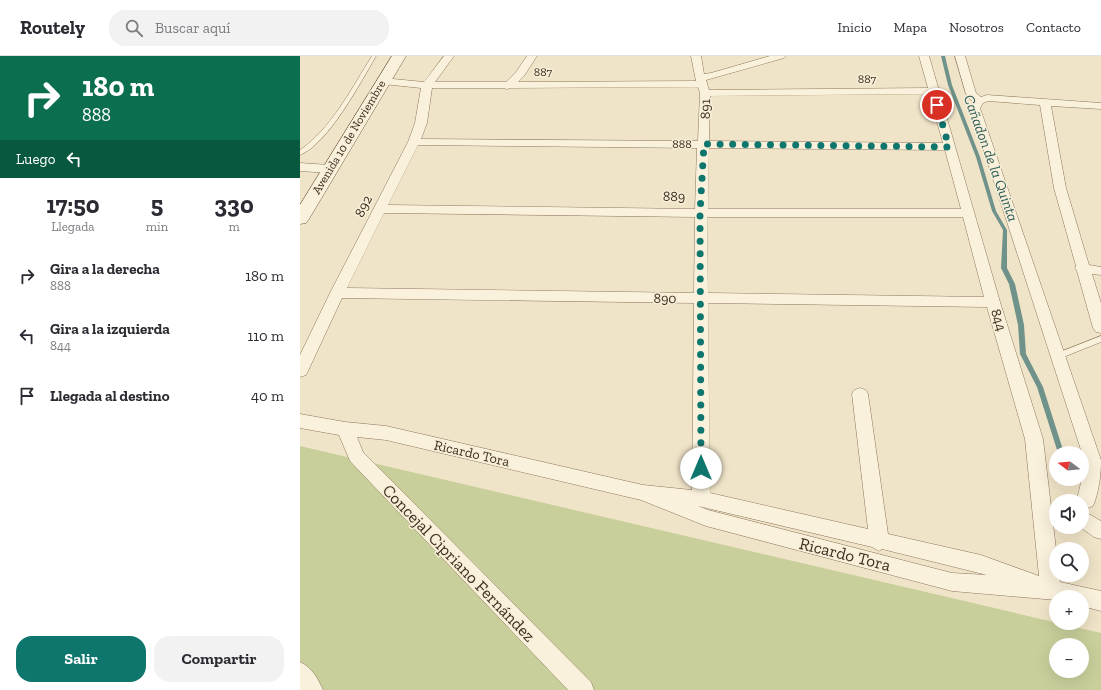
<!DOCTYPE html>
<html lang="es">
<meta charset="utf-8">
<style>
:root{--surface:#fff;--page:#f2f2f3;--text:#2b2b33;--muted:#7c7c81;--line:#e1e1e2;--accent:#0f766e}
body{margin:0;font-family:"Zilla Slab",serif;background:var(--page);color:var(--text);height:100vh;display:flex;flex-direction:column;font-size:15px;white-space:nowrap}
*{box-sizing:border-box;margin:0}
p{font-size:13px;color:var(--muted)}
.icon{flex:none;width:22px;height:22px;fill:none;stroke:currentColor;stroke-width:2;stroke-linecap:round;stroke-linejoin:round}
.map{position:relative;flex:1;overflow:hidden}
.drawer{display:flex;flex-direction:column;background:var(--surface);width:300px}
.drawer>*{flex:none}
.guide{background:#0b6e4f;color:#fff;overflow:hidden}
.needle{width:26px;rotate:286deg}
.tools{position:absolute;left:749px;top:390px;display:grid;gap:8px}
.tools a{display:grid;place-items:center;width:40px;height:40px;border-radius:50%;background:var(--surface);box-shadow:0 4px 16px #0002;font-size:20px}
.pin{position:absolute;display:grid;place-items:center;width:34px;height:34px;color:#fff;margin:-17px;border:2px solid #fff;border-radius:50%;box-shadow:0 1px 4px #0007}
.me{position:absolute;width:44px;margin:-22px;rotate:0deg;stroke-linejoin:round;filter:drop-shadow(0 0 3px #0008)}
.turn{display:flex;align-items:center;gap:14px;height:84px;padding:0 16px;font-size:18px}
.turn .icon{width:52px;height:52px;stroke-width:2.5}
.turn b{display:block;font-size:28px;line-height:34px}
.then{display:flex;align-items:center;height:38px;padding:0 16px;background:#0003;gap:8px;font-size:15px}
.eta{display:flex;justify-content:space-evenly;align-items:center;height:68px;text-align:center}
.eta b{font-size:24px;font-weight:700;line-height:28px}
.cta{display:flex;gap:8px;margin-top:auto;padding:8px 16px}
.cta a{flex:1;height:46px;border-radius:16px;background:var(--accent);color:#fff;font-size:16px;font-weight:700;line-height:46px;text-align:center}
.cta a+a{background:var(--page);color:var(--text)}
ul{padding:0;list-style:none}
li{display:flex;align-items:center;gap:12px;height:60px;padding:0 16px}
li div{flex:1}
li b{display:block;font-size:15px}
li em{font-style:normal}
header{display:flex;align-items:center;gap:24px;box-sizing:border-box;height:56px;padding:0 20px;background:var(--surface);border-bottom:1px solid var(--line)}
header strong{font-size:19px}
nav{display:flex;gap:22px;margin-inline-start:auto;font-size:14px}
.search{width:280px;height:36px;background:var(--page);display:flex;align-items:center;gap:10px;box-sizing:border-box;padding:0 14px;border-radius:16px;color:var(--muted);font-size:15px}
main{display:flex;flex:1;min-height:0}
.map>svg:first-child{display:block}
.green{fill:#c9cf9b;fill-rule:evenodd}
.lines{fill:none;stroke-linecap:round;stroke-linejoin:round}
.stream{fill:#6f938a;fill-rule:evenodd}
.lane-casing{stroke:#8d765c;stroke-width:1}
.street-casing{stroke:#8d765c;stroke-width:1}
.secondary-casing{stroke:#6f573f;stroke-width:1}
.lane{fill:#faf1dc;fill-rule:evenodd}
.street{fill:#faf1dc;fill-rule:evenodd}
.secondary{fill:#faf1dc;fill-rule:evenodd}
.route{stroke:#0f766e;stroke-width:7;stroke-dasharray:0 12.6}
.labels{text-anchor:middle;stroke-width:3;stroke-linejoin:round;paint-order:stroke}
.far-street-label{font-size:12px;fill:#3d2e20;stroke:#f7eed8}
.street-label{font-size:14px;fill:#3d2e20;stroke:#f7eed8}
.water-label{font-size:15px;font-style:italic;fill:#2f5d5a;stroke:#f7eed8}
.near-street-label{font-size:17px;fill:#3d2e20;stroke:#f7eed8}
</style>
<header>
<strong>Routely</strong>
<div class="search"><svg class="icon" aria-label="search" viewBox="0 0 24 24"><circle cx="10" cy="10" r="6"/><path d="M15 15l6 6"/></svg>Buscar aquí</div>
<nav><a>Inicio</a><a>Mapa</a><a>Nosotros</a><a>Contacto</a></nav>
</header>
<main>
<section class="drawer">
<div class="guide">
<div class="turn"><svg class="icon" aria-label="right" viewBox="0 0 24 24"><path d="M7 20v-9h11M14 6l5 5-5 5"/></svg><div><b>180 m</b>888</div></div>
<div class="then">Luego<svg class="icon" aria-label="left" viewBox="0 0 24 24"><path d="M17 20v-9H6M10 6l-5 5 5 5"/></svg></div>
</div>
<div class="eta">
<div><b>17:50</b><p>Llegada</p></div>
<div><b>5</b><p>min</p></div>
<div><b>330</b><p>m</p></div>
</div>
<ul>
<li><svg class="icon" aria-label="right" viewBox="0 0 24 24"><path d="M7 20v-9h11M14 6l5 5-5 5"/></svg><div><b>Gira a la derecha</b><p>888</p></div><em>180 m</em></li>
<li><svg class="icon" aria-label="left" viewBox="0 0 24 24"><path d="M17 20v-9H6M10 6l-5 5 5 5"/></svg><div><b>Gira a la izquierda</b><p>844</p></div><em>110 m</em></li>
<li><svg class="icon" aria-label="arrive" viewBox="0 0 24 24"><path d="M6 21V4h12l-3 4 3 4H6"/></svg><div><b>Llegada al destino</b></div><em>40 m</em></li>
</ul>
<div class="cta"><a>Salir</a><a>Compartir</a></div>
</section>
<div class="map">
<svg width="801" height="634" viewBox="0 0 801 634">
<rect width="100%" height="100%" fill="#f0e4c8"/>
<path class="green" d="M 0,390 L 801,577 L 801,634 L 0,634 ZM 756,589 L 782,589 L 782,615 L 756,615 Z"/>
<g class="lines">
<path class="stream" d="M 641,0 L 645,0 L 652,29 L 680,101 L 696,155 L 707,174 L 707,212 L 715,228 L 724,269 L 726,298 L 743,331 L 764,397 L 758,397 L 737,331 L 720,298 L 718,269 L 709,228 L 701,212 L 703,174 L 692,155 L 676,101 L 648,29 Z"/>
<defs>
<path id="lane" d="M 72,0 L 76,0 C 61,26 28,88 0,99 L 0,94 C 32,72 51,33 72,0 Z
M 801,280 L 801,286 L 761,302 L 758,303 L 754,300 L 755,298 Z"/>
<path id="street" d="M 144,0 L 154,0 L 135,26 L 206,26 L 216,16 L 227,0 L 237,0 L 224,20 L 218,26 L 396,25 L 391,0 L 401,0 L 404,18 L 411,17 L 470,0 L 486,0 L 484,2 L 406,24 L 409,34 L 628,32 L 619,0 L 629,0 L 700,246 L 743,383 L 756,493 L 756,519 L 759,519 L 760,526 L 801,535 L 801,555 L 782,550 L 782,541 L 756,541 L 756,544 L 652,535 L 406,470 L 341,444 L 86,384 L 57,381 L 63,396 L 291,626 L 294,634 L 268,634 L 50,405 L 39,379 L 0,372 L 0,358 L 45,366 L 86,370 L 343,429 L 392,434 L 394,247 L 42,242 L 8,315 L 6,319 L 0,321 L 0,299 L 30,237 L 108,86 L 115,67 L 121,32 L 83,28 L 78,25 L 83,22 L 124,26 ZM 398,31 L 400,37 L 398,85 L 121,83 L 127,67 L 132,32 L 203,32 L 207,33 L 211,32 ZM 629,38 L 643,87 L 409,85 L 410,40 ZM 118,89 L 397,92 L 395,153 L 88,149 ZM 409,92 L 645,94 L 661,153 L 408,153 ZM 84,157 L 395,161 L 394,237 L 47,232 ZM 407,161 L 663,161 L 684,241 L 408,237 ZM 408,247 L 687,251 L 725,383 L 739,520 L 681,499 L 588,478 L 568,338 L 566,334 L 560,332 L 554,334 L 552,338 L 568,473 L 410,437 ZM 398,450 L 572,491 L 579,495 L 582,493 L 687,519 L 652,517 L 408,454 Z
M 655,0 L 665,0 L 676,37 L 681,41 L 687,39 L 801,47 L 801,53 L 751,50 L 766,132 L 789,209 L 801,211 L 801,219 L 792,218 L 801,247 L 801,277 L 796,276 L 793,272 L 777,215 L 775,212 L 776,210 L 754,132 L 740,49 L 688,45 L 683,47 L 680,52 L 801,404 C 801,419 799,436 793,450 L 782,454 L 782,445 L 773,445 L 778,439 L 785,410 L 782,397 L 670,52 L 673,46 L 666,38 Z
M 0,107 L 30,109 L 34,110 L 36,113 L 34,116 L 30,117 L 0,115 Z
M 782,454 L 801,465 L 801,483 L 794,481 L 780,471 L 782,471 Z
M 0,606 C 12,611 18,623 23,634 L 0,634 Z"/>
<path id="secondary" d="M 92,0 L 106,0 L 9,163 L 6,167 L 0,168 L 0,149 Z"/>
</defs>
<use href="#lane" class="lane-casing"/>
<use href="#street" class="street-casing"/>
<use href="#secondary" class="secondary-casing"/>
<use href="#lane" class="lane"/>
<use href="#street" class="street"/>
<use href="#secondary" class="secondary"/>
</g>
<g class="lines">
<path class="route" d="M 401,412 L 400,157 L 404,88 L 649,91 L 637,49"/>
</g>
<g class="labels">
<g class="far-street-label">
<text x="243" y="20">887</text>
<text x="567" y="27">887</text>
<text transform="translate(49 81) rotate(-59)" y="4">Avenida 10 de Noviembre</text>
<text x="382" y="92">888</text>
</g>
<g class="street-label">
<text transform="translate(405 53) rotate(-89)" y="5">891</text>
<text transform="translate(374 140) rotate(1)" y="5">889</text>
<text transform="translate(63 150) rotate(-63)" y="5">892</text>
<text transform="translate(365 242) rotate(1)" y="5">890</text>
<text transform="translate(699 264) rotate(73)" y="5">844</text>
<text transform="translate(172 397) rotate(13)" y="5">Ricardo Tora</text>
</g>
<g class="water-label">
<text transform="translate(691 102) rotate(70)" y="5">Cañadon de la Quinta</text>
</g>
<g class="near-street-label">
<text transform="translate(545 498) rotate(14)" y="6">Ricardo Tora</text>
<text transform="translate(159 507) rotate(46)" y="6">Concejal Cipriano Fernández</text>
</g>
</g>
</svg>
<div class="tools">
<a><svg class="needle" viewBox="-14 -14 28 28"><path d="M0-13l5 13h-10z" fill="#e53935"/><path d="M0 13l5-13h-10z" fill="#7c7c81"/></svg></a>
<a><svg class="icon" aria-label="sound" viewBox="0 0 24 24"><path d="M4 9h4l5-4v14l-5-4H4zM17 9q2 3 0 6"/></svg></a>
<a><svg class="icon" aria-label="search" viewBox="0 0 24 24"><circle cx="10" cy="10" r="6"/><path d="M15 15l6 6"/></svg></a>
<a>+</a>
<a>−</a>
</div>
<div class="pin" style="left:637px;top:49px;background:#d93025"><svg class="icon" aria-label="arrive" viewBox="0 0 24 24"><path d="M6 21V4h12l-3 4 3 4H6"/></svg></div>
<svg class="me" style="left:401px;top:412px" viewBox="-20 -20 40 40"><circle r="19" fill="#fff"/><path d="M0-13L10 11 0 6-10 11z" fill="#0f766e"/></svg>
</div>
</main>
